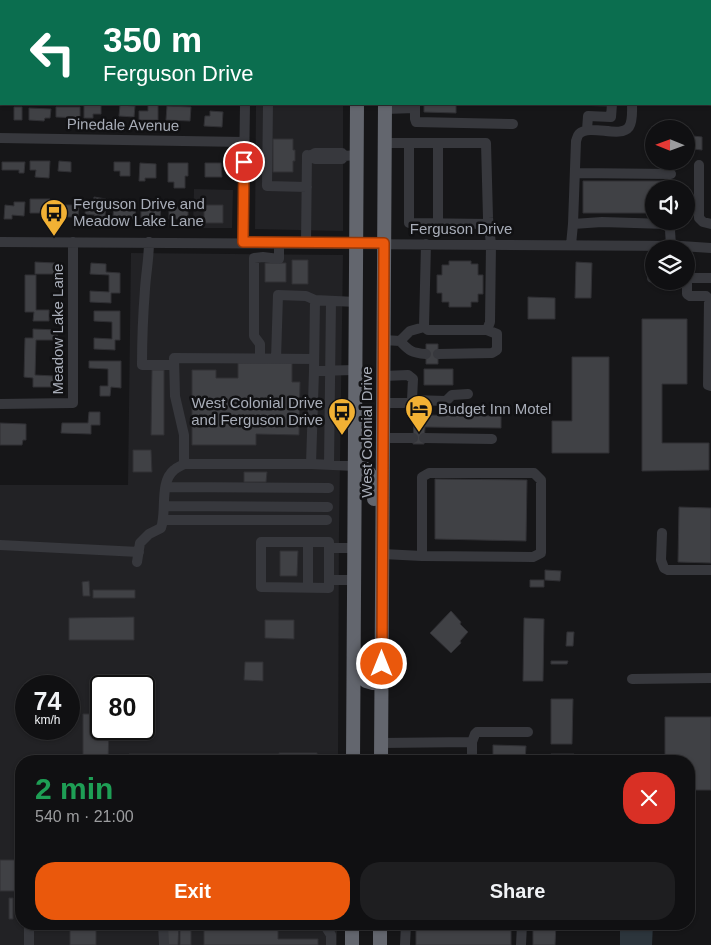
<!DOCTYPE html>
<meta charset="utf-8">
<style>
:root{--surface:#101012;--page:#1e1e20;--text:#f1f3f6;--muted:#9c9d9f;--line:#303032;--accent:#ea580c}
body{margin:0;font-family:Arial,sans-serif;background:var(--page);color:var(--text);height:100vh;display:flex;flex-direction:column;font-size:19px;white-space:nowrap}
*{box-sizing:border-box;margin:0}
p{font-size:16px;color:var(--muted)}
.icon{flex:none;width:28px;height:28px;fill:none;stroke:currentColor;stroke-width:2;stroke-linecap:round;stroke-linejoin:round}
.map{position:relative;flex:1;overflow:hidden}
.panel{position:absolute;left:15px;top:755px;width:680px;height:175px;display:flex;flex-direction:column;background:var(--surface);border-radius:20px;box-shadow:0 1px 4px #0004,0 0 0 1px var(--line)}
.panel>*{flex:none}
.guide{position:absolute;left:0px;top:0px;width:711px;height:105px;box-shadow:0 1px 4px #0004,0 0 0 1px var(--line);background:#0b6e4f;color:#fff;overflow:hidden}
.needle{width:32px;rotate:271deg}
.fabs{position:absolute;left:645px;top:120px;display:grid;gap:10px}
.fabs a{display:grid;place-items:center;width:50px;height:50px;border-radius:50%;background:var(--surface);box-shadow:0 1px 4px #0004,0 0 0 1px var(--line);font-size:25px}
.speed{position:absolute;left:15px;top:675px;display:flex;gap:10px;font-size:25px;font-weight:700;text-align:center}
.speed>*{display:grid;place-content:center;width:65px;height:65px;border-radius:50%;background:var(--surface);box-shadow:0 1px 4px #0004,0 0 0 1px var(--line);line-height:1}
.speed small{font-size:12px;font-weight:400}
.speed .limit{border:2px solid #111;border-radius:8px;background:#fff;color:#111}
.pin{position:absolute;display:grid;place-items:center;width:42px;height:42px;color:#fff;margin:-21px;border:2px solid #fff;border-radius:50%;box-shadow:0 1px 5px #0007}
.me{position:absolute;width:55px;margin:-28px;rotate:0deg;stroke-linejoin:round;filter:drop-shadow(0 0 4px #0008)}
.turn{display:flex;align-items:center;gap:18px;height:105px;padding:0 20px;font-size:22px}
.turn .icon{width:65px;height:65px;stroke-width:2.5}
.turn b{display:block;font-size:35px;line-height:42px}
.round{display:grid;place-items:center;flex:none;width:52px;height:52px;border-radius:20px;background:var(--page)}
.headline{display:flex;align-items:center;justify-content:space-between;height:85px;padding:0 20px}
h1{font-size:30px;font-weight:700;line-height:38px;color:#1e9e55}
.action{display:flex;gap:10px;margin-top:auto;padding:10px 20px}
.action a{flex:1;height:58px;border-radius:20px;background:var(--accent);color:#fff;font-size:20px;font-weight:700;line-height:58px;text-align:center}
.action a+a{background:var(--page);color:var(--text)}
.map>svg:first-child{display:block}
.built{fill:#222225;fill-rule:evenodd}
.water{fill:#2c353c}
.building{fill:#404145;stroke:#303034}
.lines{fill:none;stroke-linecap:round;stroke-linejoin:round}
.minor{stroke:#37383d;stroke-width:10}
.highway{stroke:#63666e;stroke-width:14}
.route-casing{stroke:#983908;stroke-width:12}
.route{stroke:#ea580c;stroke-width:9}
.labels{text-anchor:middle;stroke-width:5;stroke-linejoin:round;paint-order:stroke}
.street-label{font-size:15px;fill:#a8adb8;stroke:#111113}
.poi-label{font-size:15px;fill:#a8adb8;stroke:#111113;text-anchor:start}
</style>
<div class="map">
<svg width="711" height="945" viewBox="0 0 711 945">
<rect width="100%" height="100%" fill="#161618"/>
<path class="built" d="M 256,104 L 343,104 L 343,231 L 255,229 Z
M 194,189 L 233,190 L 232,228 L 193,228 Z
M 131,253 L 343,255 L 339,531 L 338,761 L 21,761 L 21,924 L 337,924 L 337,945 L 0,945 L 0,485 L 128,485 ZM 26,686 L 69,686 L 69,729 L 26,729 ZM 101,686 L 144,686 L 144,729 L 101,729 Z"/>
<path class="water" d="M 620,924 L 653,924 L 652,945 L 620,945 Z"/>
<path class="building" d="M 84,104 L 101,104 L 101,114 L 93,114 L 93,118 L 84,118 Z
M 424,104 L 456,104 L 456,113 L 424,112 Z
M 573,104 L 609,104 L 609,106 L 573,105 Z
M 120,105 L 135,106 L 134,117 L 119,116 Z
M 148,105 L 158,105 L 158,120 L 139,120 L 139,111 L 148,111 Z
M 167,106 L 191,107 L 190,121 L 166,120 Z
M 14,107 L 22,107 L 22,120 L 14,120 Z
M 56,107 L 80,107 L 80,118 L 56,117 Z
M 29,108 L 51,109 L 50,118 L 45,118 L 44,121 L 29,120 Z
M 210,111 L 223,112 L 222,127 L 204,126 L 205,116 L 210,116 Z
M 693,136 L 702,137 L 702,150 L 693,149 Z
M 273,139 L 293,139 L 293,150 L 295,150 L 295,161 L 293,161 L 293,172 L 273,172 Z
M 30,161 L 50,161 L 49,178 L 35,177 L 36,170 L 30,170 Z
M 59,161 L 71,162 L 71,172 L 58,171 Z
M 2,162 L 25,162 L 24,173 L 19,173 L 19,170 L 2,170 Z
M 114,162 L 130,162 L 130,176 L 120,176 L 120,171 L 114,171 Z
M 140,163 L 156,164 L 156,178 L 145,178 L 145,181 L 139,181 Z
M 168,163 L 188,163 L 188,176 L 185,176 L 185,188 L 174,188 L 174,182 L 168,182 Z
M 205,163 L 221,163 L 222,177 L 205,177 Z
M 583,181 L 677,181 L 677,189 L 654,189 L 654,213 L 583,213 Z
M 94,197 L 106,199 L 105,217 L 94,216 L 95,215 L 85,214 L 86,204 L 93,204 Z
M 30,199 L 50,199 L 50,213 L 30,213 Z
M 14,202 L 25,202 L 24,216 L 12,215 L 12,219 L 4,219 L 5,205 L 14,206 Z
M 114,203 L 136,204 L 135,219 L 113,218 Z
M 149,204 L 161,205 L 160,219 L 141,218 L 141,208 L 148,208 Z
M 57,205 L 79,205 L 78,217 L 56,217 Z
M 204,205 L 223,205 L 223,223 L 204,223 Z
M 169,207 L 188,207 L 188,219 L 169,219 Z
M 292,260 L 308,260 L 308,284 L 292,284 Z
M 449,261 L 471,261 L 471,264 L 478,264 L 478,275 L 483,275 L 483,294 L 478,294 L 478,302 L 471,302 L 471,307 L 449,307 L 449,302 L 442,302 L 442,293 L 437,293 L 437,275 L 442,275 L 442,265 L 449,265 Z
M 35,262 L 55,263 L 55,274 L 35,274 Z
M 576,262 L 592,263 L 591,298 L 575,298 Z
M 91,263 L 106,264 L 106,272 L 120,273 L 120,293 L 111,293 L 111,303 L 90,302 L 90,291 L 109,292 L 109,275 L 90,274 Z
M 265,263 L 286,263 L 286,282 L 265,282 Z
M 25,275 L 36,275 L 36,310 L 49,310 L 49,321 L 33,321 L 34,312 L 25,312 Z
M 528,297 L 555,298 L 555,319 L 528,319 Z
M 94,311 L 120,311 L 120,340 L 115,340 L 115,350 L 94,349 L 94,338 L 112,339 L 112,322 L 94,321 Z
M 642,319 L 687,319 L 687,384 L 662,384 L 662,443 L 709,443 L 709,470 L 642,471 Z
M 33,329 L 58,330 L 57,340 L 36,340 L 35,375 L 54,376 L 54,387 L 33,387 L 33,378 L 24,377 L 25,338 L 33,338 Z
M 426,344 L 438,344 L 438,364 L 426,364 Z
M 572,357 L 609,357 L 609,453 L 552,453 L 552,421 L 572,421 Z
M 89,361 L 121,361 L 121,388 L 111,387 L 110,396 L 100,396 L 100,386 L 108,386 L 108,369 L 89,368 Z
M 238,363 L 292,363 L 292,382 L 300,382 L 299,435 L 256,434 L 256,445 L 192,445 L 192,370 L 216,370 L 216,378 L 238,378 Z
M 424,369 L 453,369 L 453,385 L 424,385 Z
M 152,370 L 164,370 L 164,435 L 151,435 Z
M 89,412 L 100,412 L 100,425 L 91,425 L 91,434 L 61,433 L 62,423 L 88,423 Z
M 414,415 L 501,416 L 501,428 L 425,427 L 424,444 L 413,444 Z
M 0,423 L 26,424 L 26,440 L 23,440 L 22,445 L 0,445 Z
M 133,450 L 151,450 L 152,472 L 133,472 Z
M 244,472 L 267,472 L 266,482 L 244,482 Z
M 435,479 L 527,480 L 526,541 L 435,539 Z
M 679,507 L 711,508 L 711,563 L 678,562 Z
M 280,551 L 298,551 L 297,576 L 280,576 Z
M 545,570 L 561,571 L 560,581 L 545,580 Z
M 530,580 L 544,580 L 544,587 L 530,587 Z
M 89,581 L 90,596 L 83,596 L 82,582 Z
M 93,590 L 135,590 L 135,598 L 93,598 Z
M 451,611 L 461,622 L 460,624 L 468,632 L 460,641 L 461,643 L 451,653 L 430,633 Z
M 134,617 L 134,640 L 69,640 L 69,618 Z
M 524,618 L 544,619 L 543,681 L 523,681 Z
M 265,620 L 294,620 L 294,639 L 265,638 Z
M 567,632 L 574,632 L 573,646 L 566,646 Z
M 551,661 L 568,661 L 567,664 L 551,664 Z
M 245,662 L 263,662 L 263,681 L 244,680 Z
M 551,699 L 573,699 L 572,744 L 551,744 Z
M 83,714 L 101,714 L 101,729 L 109,729 L 108,761 L 83,761 Z
M 665,717 L 711,717 L 711,790 L 689,790 L 689,761 L 665,761 Z
M 493,745 L 526,746 L 525,761 L 493,761 Z
M 279,753 L 317,753 L 317,761 L 129,761 L 129,754 L 279,754 Z
M 551,754 L 574,754 L 574,761 L 551,761 Z
M 0,860 L 17,860 L 17,891 L 0,891 Z
M 9,898 L 13,898 L 13,919 L 9,919 Z
M 72,924 L 96,924 L 96,945 L 70,945 L 70,928 L 72,928 Z
M 167,924 L 179,924 L 178,945 L 167,945 Z
M 180,924 L 191,924 L 191,945 L 180,945 Z
M 204,924 L 278,924 L 278,939 L 318,939 L 318,945 L 204,945 Z
M 416,924 L 511,924 L 511,945 L 416,945 Z
M 533,924 L 556,924 L 555,945 L 533,945 Z"/>
<g class="lines">
<path class="minor" d="M 492,0 L 633,1
M 472,1 L 472,0
M 670,1 L 670,0
M 710,3 L 711,3
M 0,40 L 1,40
M 268,104 L 267,186 L 307,187
M 415,108 L 415,119 L 416,122 L 513,124
M 385,109 L 415,108 L 415,104
M 587,130 L 588,116 L 611,117 L 612,104
M 0,138 L 244,142
M 385,143 L 486,143 L 488,218 L 491,244 L 490,322 L 487,330 L 428,330 L 424,327 L 426,244
M 409,143 L 409,223 L 489,224
M 344,156 L 342,159 L 315,159 L 310,156 L 315,153 L 342,153 L 344,156 L 357,155
M 699,165 L 699,218 L 703,222 L 711,224
M 575,173 L 671,174
M 438,224 L 438,143
M 573,224 L 576,141 C 577,139 577,136 579,134 C 590,123 620,139 629,127 C 633,121 632,111 632,104
M 0,242 L 681,246 L 711,248
M 149,242 C 149,258 146,273 145,289 C 143,315 142,340 142,365 L 174,365
M 243,242 L 245,104
M 306,243 L 307,155 L 310,156
M 571,245 L 573,224 L 602,222 L 667,224 L 670,230 L 671,246
M 652,278 L 654,278
M 686,278 L 711,278
M 687,278 L 687,294 L 690,296 L 706,296 L 709,299 L 708,385 L 711,386
M 384,340 L 400,341 L 410,331 L 424,327
M 400,341 C 409,351 412,353 426,354
M 438,354 L 492,353 L 497,350 L 497,334 L 487,330
M 260,358 L 260,344 L 254,336 L 254,258 L 263,257 L 279,259 L 279,243
M 276,359 L 278,295 L 306,296 L 315,300
M 314,359 L 174,358 L 175,396 L 184,435 L 184,464 L 311,464 L 355,466
M 355,370 L 314,371 L 315,300 L 356,302
M 384,376 L 408,375 L 413,379 L 412,400 L 446,401 L 452,395 L 468,394
M 384,403 L 411,403 L 412,400
M 0,404 L 73,403 L 73,242
M 383,438 L 413,438
M 424,438 L 492,439
M 311,464 L 314,371
M 329,465 L 331,301
M 166,487 L 329,488
M 164,506 L 328,507
M 163,520 L 327,520
M 662,533 L 661,560 L 664,568 L 668,570 L 711,570
M 261,542 L 329,542 L 329,588 L 261,587 Z
M 0,545 L 139,552
M 329,548 L 354,548
M 383,554 L 422,556 L 533,557 L 541,553 L 541,480 L 534,473 L 429,473 L 422,477 L 422,556
M 137,562 L 140,543 L 149,534 L 161,528 C 167,512 159,482 174,470 C 177,467 181,466 184,464
M 329,580 L 354,580
M 308,588 L 308,542
M 632,679 L 711,678
M 472,742 L 475,734 L 477,732 L 528,732
M 381,743 L 472,742 L 472,761
M 163,924 L 164,945
M 324,924 L 331,935 L 331,945
M 29,945 L 29,924
M 405,945 L 406,924
M 521,945 L 522,924"/>
<path class="highway" d="M 358,1 L 358,0
M 386,1 L 386,0
M 355,466 L 366,469 C 375,480 374,486 374,499
M 361,658 L 362,675 L 366,681 L 373,683 L 381,683
M 353,761 L 357,104
M 381,761 L 385,104
M 352,945 L 352,924
M 380,945 L 380,924"/>
</g>
<g class="lines">
<defs>
<path id="route" d="M 244,162 L 243,242 L 384,243 L 382,664"/>
</defs>
<use href="#route" class="route-casing"/>
<use href="#route" class="route"/>
</g>
<defs>
<symbol id="bus-pin" viewBox="-11 -11 22 30"><path d="M0 17L-7.5 6A9.5 9.5 0 1 1 7.5 6Z" fill="#f2b134" stroke="#111113"/><path d="M-5-6H5V4H4V6H2V4H-2V6H-4V4H-5ZM-3.5-4V0h7V-4ZM-3.5 1.2v1.5H-2V1.2ZM2 1.2v1.5H3.5V1.2Z" fill="#111"/></symbol>
<symbol id="hotel-pin" viewBox="-11 -11 22 30"><path d="M0 17L-7.5 6A9.5 9.5 0 1 1 7.5 6Z" fill="#f2b134" stroke="#111113"/><path d="M-6-4.5h1.5V1H6V5H4.5V3h-9V5H-6ZM-4 0a1.8 1.8 0 1 1 3.6 0ZM.5 0V-2.5h3Q6-2.5 6 0Z" fill="#111"/></symbol>
</defs>
<g fill-rule="evenodd">
<use href="#bus-pin" x="38" y="197" width="32" height="43"/>
<use href="#hotel-pin" x="403" y="393" width="32" height="43"/>
<use href="#bus-pin" x="326" y="396" width="32" height="43"/>
</g>
<g class="labels">
<g class="street-label">
<text transform="translate(123 125) rotate(1)" y="5">Pinedale Avenue</text>
<text x="461" y="234">Ferguson Drive</text>
<text transform="translate(58 329) rotate(-90)" y="5">Meadow Lake Lane</text>
<text transform="translate(367 432) rotate(-90)" y="5">West Colonial Drive</text>
</g>
<g class="poi-label">
<text x="73" y="209">Ferguson Drive and<tspan x="73" dy="17">Meadow Lake Lane</tspan></text>
<text x="323" y="408" text-anchor="end">West Colonial Drive<tspan x="323" dy="17">and Ferguson Drive</tspan></text>
<text x="438" y="414">Budget Inn Motel</text>
</g>
</g>
</svg>
<div class="fabs">
<a><svg class="needle" viewBox="-14 -14 28 28"><path d="M0-13l5 13h-10z" fill="#e53935"/><path d="M0 13l5-13h-10z" fill="#9c9d9f"/></svg></a>
<a><svg class="icon" aria-label="sound" viewBox="0 0 24 24"><path d="M4 9h4l5-4v14l-5-4H4zM17 9q2 3 0 6"/></svg></a>
<a><svg class="icon" aria-label="layers" viewBox="0 0 24 24"><path d="M12 4l9 5-9 5-9-5zM3 14l9 5 9-5"/></svg></a>
</div>
<div class="speed"><div>74<small>km/h</small></div><div class="limit">80</div></div>
<div class="pin" style="left:244px;top:162px;background:#d93025"><svg class="icon" aria-label="arrive" viewBox="0 0 24 24"><path d="M6 21V4h12l-3 4 3 4H6"/></svg></div>
<svg class="me" style="left:382px;top:664px" viewBox="-20 -20 40 40"><circle r="17" fill="#ea580c" stroke="#fff" stroke-width="3"/><path d="M0-11L8 9 0 5-8 9z" fill="#fff"/></svg>
<div class="guide">
<div class="turn"><svg class="icon" aria-label="left" viewBox="0 0 24 24"><path d="M17 20v-9H6M10 6l-5 5 5 5"/></svg><div><b>350 m</b>Ferguson Drive</div></div>
</div>
<section class="panel">
<div class="headline"><div><h1>2 min</h1><p>540 m · 21:00</p></div><a class="round" style="background:#d93025;color:#fff"><svg class="icon" aria-label="close" viewBox="0 0 24 24"><path d="M6 6l12 12M18 6L6 18"/></svg></a></div>
<div class="action"><a>Exit</a><a>Share</a></div>
</section>
</div>
